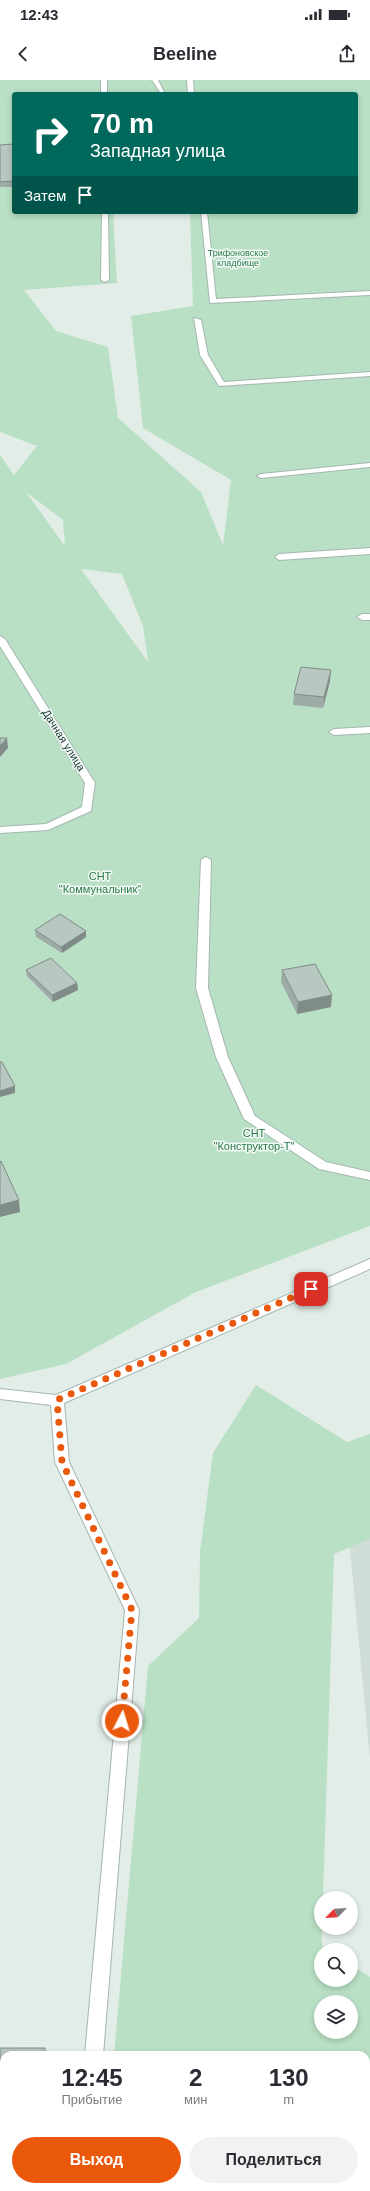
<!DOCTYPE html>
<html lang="ru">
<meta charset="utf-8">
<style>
:root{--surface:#fff;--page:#f2f2f3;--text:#2b2b33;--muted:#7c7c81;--accent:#ea580c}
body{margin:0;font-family:Arial,sans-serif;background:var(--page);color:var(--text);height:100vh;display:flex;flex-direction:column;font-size:15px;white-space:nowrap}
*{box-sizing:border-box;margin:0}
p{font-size:13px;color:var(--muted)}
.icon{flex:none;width:22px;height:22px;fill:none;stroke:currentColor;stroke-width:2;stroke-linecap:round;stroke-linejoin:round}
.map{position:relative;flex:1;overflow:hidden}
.panel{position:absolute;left:0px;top:1971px;width:370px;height:140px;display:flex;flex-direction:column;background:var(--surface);border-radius:12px 12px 0 0;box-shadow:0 2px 6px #0003}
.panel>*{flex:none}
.top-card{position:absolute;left:12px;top:12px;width:346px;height:122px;border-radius:4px;box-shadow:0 2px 6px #0003;background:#00695c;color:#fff;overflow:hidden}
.needle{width:26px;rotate:246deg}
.buttons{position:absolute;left:314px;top:1811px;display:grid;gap:8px}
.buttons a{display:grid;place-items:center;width:44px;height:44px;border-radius:50%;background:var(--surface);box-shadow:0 2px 6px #0003;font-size:20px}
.pin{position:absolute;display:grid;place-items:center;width:34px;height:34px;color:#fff;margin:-17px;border-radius:8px;box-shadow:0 2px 6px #0006}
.me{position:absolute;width:44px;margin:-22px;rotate:5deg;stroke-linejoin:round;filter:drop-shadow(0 0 3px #0008)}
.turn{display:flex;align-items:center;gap:14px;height:84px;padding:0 12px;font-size:18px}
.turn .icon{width:52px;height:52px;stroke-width:2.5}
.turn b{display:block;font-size:28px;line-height:34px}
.then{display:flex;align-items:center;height:38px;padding:0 12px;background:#0003;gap:8px;font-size:15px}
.eta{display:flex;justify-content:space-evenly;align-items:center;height:68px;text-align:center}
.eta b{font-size:24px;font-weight:700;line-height:28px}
.cta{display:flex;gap:8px;margin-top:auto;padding:8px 12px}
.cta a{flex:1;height:46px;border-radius:24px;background:var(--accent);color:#fff;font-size:16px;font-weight:700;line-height:46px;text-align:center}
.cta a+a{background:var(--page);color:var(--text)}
.status{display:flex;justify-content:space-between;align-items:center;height:28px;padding:0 20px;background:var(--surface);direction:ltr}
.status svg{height:11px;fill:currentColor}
header{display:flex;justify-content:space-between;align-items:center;height:52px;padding:0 12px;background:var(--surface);font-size:18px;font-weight:700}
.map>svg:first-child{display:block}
.built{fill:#d0ddd7}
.green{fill:#b9e0c4;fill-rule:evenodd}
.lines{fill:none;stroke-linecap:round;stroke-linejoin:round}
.lane-casing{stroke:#a4b6b0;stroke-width:2}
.street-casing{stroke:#a4b6b0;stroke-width:2}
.lane{fill:#fff;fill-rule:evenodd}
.street{fill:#fff;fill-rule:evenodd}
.wall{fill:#9daca6}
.shaded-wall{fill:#808c87}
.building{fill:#b7c8c1;stroke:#808c87}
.route{stroke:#ea580c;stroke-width:7;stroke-dasharray:0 12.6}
.labels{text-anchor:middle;stroke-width:3;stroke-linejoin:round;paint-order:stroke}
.far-park-label{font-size:9px;fill:#277a48;stroke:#f3f9f6}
.street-label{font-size:11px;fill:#204038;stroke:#f3f9f6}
.park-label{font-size:11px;fill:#277a48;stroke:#f3f9f6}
</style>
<div class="status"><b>12:43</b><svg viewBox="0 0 49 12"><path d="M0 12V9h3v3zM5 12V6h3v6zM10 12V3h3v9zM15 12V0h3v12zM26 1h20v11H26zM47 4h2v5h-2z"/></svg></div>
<header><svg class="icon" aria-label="back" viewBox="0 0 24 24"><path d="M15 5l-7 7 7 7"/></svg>Beeline<svg class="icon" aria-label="share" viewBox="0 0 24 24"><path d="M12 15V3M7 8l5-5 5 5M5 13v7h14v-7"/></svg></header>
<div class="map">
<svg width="370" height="2111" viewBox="0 0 370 2111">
<rect width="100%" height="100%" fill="#e2ede8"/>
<path class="built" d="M 347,1438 L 370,1438 L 370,1679 Z"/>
<path class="green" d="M 0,0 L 370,0 L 370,1146 L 196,1212 L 66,1284 L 0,1299 L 0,375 L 14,395 L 37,366 L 0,352 ZM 14,14 L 356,14 L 356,132 L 190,132 L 193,226 L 131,236 L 143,348 L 231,400 L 223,465 L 201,412 L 118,338 L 108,267 L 56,251 L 24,210 L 117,203 L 113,132 L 14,132 ZM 26,412 L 63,440 L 65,466 ZM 81,489 L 122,494 L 143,546 L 148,582 Z
M 256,1305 L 347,1362 L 370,1354 L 370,1459 L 334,1474 L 323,1818 L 321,1818 L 322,1866 L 329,1870 L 321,1870 L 321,1900 L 351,1900 L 351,1885 L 370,1897 L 370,2111 L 103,2111 L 103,2107 L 366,2107 L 366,1975 L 114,1975 L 148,1586 L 199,1538 L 200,1472 L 213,1373 ZM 321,1922 L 351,1922 L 351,1952 L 321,1952 Z"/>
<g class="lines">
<defs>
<path id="lane" d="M 101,0 L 107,0 L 107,14 L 101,14 Z
M 152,0 L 158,0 L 164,12 L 160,12 Z
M 187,0 L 193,0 L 194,14 L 188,14 Z
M 102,132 L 108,132 L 109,200 L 105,202 L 101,200 Z
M 201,132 L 207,132 L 216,219 L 370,211 L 370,215 L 210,223 Z
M 194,238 L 201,240 L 208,275 L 224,302 L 370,292 L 370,296 L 219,306 L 200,275 Z
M 370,383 L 370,387 L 261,398 L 257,396 L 261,394 Z
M 370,468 L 370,474 L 279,480 L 275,477 L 279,474 Z
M 370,534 L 370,540 L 362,540 L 357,537 L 362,534 Z
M 0,556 L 5,559 L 95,703 L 91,731 L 48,750 L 0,753 L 0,747 L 46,744 L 82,727 L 85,703 L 0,566 Z
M 370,647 L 370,653 L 334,655 L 329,652 L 334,649 Z
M 206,777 L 211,780 L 208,908 L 228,977 L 255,1036 L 326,1082 L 370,1092 L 370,1100 L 319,1089 L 244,1039 L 216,977 L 196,908 L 201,780 Z"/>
<path id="street" d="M 370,1179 L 370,1189 L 64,1323 L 69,1382 L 139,1530 L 103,1975 L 85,1975 L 125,1530 L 55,1382 L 51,1325 L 0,1319 L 0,1309 L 56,1315 Z
M 74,2107 L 92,2107 L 92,2111 L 74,2111 Z"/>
</defs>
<use href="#lane" class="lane-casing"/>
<use href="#street" class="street-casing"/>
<use href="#lane" class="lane"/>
<use href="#street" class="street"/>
</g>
<path class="wall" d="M 14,64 L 14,107 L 0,107 L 0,65 Z
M 330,601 L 323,628 L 293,625 L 294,614 Z
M 35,850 L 86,857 L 62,873 L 36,857 Z
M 26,890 L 77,903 L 78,910 L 53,922 L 27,896 Z
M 282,890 L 331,927 L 297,934 L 281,902 Z
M 0,1968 L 4,1975 L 4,2070 L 0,2070 Z"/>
<path class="shaded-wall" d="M 331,590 L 330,601 L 323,628 L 324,617 Z
M 7,658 L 8,668 L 0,677 L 0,666 Z
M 86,851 L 86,857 L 62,873 L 61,867 Z
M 77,903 L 78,910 L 53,922 L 52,915 Z
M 332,915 L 331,927 L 297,934 L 298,922 Z
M 15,1006 L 15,1013 L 0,1017 L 0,1011 Z
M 19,1120 L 20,1132 L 0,1137 L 0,1125 Z"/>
<path class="building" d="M 14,64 L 14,101 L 0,102 L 0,65 Z
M 301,587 L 331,590 L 324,617 L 294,614 Z
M 0,658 L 7,658 L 0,666 Z
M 60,834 L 86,851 L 61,867 L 35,850 Z
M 51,878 L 77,903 L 52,915 L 26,890 Z
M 315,884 L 332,915 L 298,922 L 282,890 Z
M 0,982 L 2,982 L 15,1006 L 0,1011 Z
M 1,1081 L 19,1120 L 0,1125 L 0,1082 Z
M 0,1968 L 45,1968 L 45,1975 L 4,1975 L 4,2059 L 0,2059 Z"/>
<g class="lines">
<path class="route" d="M 122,1641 L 132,1530 L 62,1382 L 57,1320 L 311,1209"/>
</g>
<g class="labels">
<g class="far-park-label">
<text x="238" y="176">Трифоновское<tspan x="238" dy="10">кладбище</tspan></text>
</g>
<g class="street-label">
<text transform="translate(64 660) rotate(58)" y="4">Дачная улица</text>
</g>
<g class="park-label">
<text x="100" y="800">СНТ<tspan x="100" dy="13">"Коммунальник"</tspan></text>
<text x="254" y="1057">СНТ<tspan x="254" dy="13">"Конструктор-Т"</tspan></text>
</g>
</g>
</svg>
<div class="buttons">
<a><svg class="needle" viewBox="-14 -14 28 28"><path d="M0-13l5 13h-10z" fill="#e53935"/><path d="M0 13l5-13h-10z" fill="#7c7c81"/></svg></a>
<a><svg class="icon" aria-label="search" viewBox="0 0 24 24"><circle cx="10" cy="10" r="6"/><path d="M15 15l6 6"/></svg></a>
<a><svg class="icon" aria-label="layers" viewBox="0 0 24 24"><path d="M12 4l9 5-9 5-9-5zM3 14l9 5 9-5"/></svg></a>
</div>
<div class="pin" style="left:311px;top:1209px;background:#d93025"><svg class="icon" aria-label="arrive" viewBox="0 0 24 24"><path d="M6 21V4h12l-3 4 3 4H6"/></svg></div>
<svg class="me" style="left:122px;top:1641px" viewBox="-20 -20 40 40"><circle r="17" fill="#ea580c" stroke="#fff" stroke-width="3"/><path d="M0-11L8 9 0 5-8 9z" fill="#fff"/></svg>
<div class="top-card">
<div class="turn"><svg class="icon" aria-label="right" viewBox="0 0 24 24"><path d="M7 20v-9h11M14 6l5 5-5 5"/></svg><div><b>70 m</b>Западная улица</div></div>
<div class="then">Затем<svg class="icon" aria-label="arrive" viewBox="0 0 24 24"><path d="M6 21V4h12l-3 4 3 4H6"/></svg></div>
</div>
<section class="panel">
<div class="eta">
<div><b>12:45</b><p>Прибытие</p></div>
<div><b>2</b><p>мин</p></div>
<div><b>130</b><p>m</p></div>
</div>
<div class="cta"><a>Выход</a><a>Поделиться</a></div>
</section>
</div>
